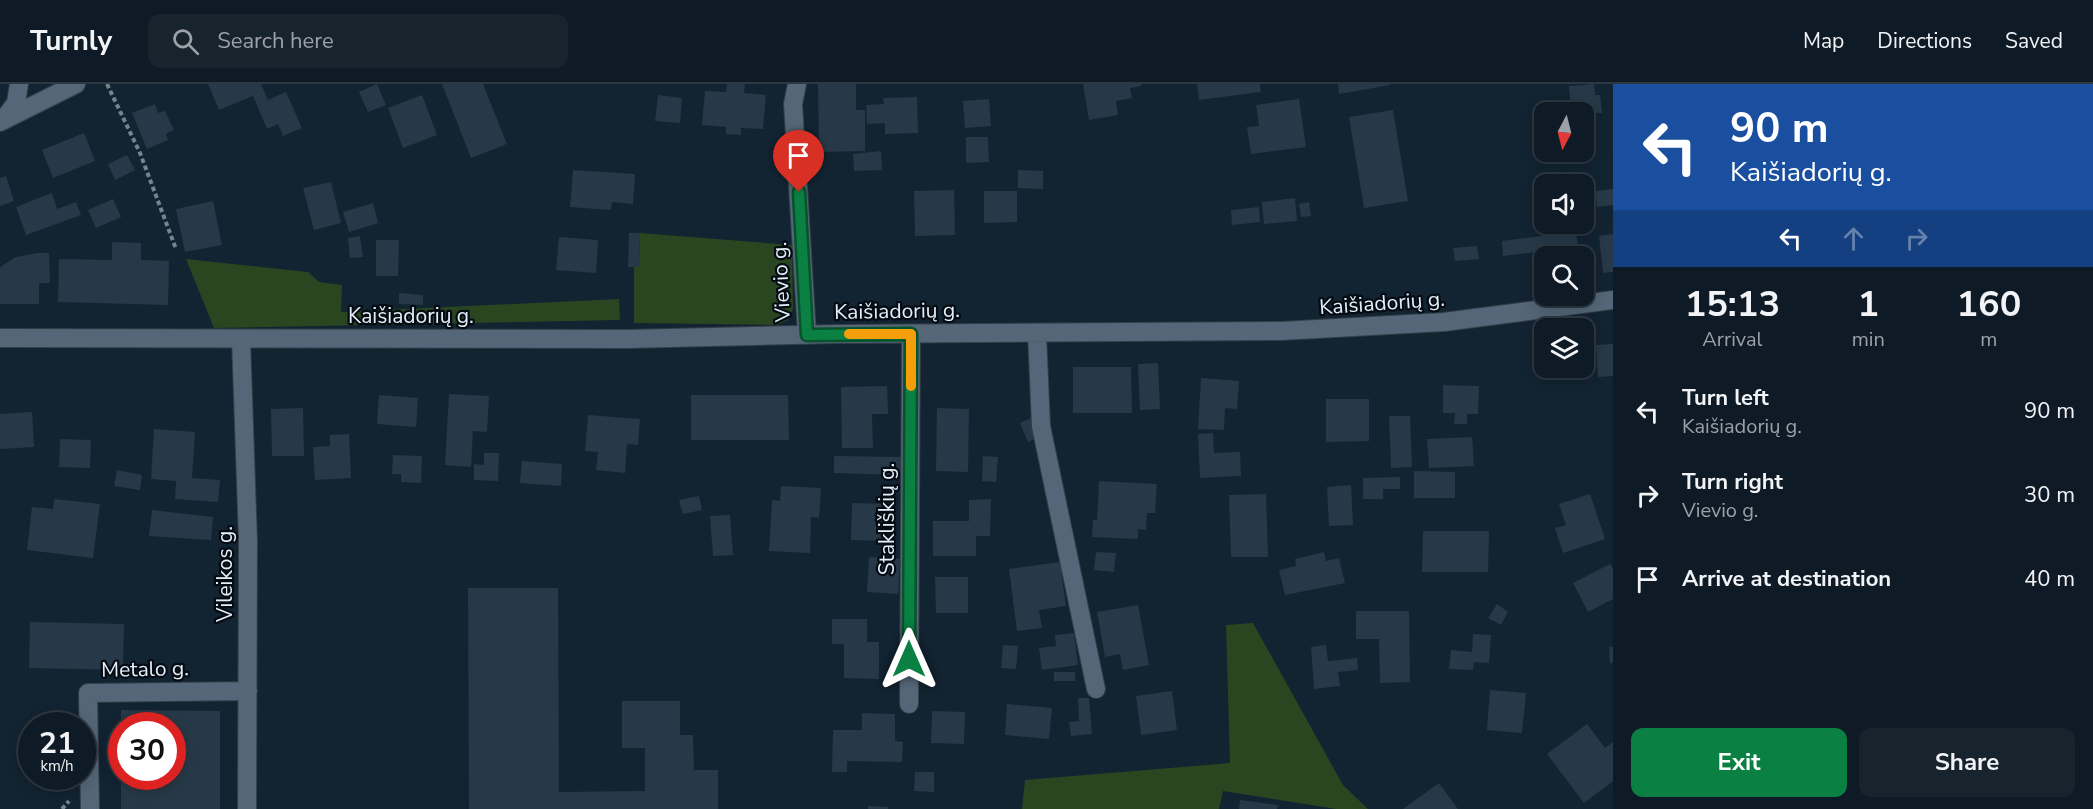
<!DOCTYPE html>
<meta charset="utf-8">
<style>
:root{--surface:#0e1a25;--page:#17232d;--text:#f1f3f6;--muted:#9ba1a7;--line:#2e3842;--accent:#0b8043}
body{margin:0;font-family:"Nunito Sans",sans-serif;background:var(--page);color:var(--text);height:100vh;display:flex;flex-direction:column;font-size:22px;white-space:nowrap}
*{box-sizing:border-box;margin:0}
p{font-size:20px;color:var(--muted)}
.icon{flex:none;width:33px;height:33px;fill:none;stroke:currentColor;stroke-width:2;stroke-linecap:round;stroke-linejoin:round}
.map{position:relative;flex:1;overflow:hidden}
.details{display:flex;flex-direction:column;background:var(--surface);width:480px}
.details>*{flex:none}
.guide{background:#1a4fa0;color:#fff;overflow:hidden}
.needle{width:39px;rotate:187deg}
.fabs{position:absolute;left:1534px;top:18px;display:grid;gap:12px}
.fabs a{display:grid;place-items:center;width:60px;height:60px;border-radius:12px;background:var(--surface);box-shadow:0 3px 15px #0003,0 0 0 2px var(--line);font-size:30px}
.speed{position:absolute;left:18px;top:628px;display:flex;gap:12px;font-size:30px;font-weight:700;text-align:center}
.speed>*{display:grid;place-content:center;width:78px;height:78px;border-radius:50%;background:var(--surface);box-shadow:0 3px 15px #0003,0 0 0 2px var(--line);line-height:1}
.speed small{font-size:15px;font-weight:400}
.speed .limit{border:9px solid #d22;background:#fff;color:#111}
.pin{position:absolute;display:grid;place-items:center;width:51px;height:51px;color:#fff;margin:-62px -26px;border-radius:50% 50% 50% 0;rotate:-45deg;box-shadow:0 0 6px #0007}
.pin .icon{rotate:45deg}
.me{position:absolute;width:66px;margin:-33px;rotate:0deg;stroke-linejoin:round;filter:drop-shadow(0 0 4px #0008)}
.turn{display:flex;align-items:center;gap:21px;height:126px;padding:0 18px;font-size:27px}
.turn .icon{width:78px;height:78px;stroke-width:2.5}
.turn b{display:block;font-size:42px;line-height:51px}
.lanes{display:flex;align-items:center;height:57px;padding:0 18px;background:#0003;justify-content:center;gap:30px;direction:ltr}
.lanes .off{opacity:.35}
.eta{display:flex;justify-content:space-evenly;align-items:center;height:102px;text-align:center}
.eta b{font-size:36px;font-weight:700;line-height:42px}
.button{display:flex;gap:12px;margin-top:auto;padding:12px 18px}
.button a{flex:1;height:69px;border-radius:12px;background:var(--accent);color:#fff;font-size:24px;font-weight:700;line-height:69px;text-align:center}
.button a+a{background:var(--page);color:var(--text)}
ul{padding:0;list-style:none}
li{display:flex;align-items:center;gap:18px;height:84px;padding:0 18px}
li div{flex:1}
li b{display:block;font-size:22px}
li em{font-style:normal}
header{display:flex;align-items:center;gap:36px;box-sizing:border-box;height:84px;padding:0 30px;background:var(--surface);border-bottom:2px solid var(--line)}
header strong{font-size:28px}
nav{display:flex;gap:33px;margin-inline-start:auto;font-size:21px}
.search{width:420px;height:54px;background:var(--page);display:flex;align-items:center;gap:15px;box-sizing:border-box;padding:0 21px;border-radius:12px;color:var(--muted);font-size:22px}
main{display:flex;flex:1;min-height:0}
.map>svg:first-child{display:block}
.green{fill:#294621}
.building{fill:#273948}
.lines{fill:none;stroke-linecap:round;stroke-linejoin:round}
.minor-casing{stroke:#333e49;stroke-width:20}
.path{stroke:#768490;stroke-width:4;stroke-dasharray:4.5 3;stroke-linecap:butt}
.minor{stroke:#546677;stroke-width:18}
.route-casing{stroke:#07532c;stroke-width:15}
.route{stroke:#0b8043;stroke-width:10}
.slow{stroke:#f59e0b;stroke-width:10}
.labels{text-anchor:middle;stroke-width:4.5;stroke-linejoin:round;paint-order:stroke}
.street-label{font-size:21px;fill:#e4eef8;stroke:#050b12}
</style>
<header>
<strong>Turnly</strong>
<div class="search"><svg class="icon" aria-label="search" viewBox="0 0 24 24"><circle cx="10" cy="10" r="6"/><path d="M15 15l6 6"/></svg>Search here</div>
<nav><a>Map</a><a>Directions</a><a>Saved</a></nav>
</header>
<main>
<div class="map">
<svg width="1613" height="725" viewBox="0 0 1613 725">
<rect width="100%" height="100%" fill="#122331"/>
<path class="green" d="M 640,149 L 792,161 L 793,225 L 788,236 L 777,241 L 634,239 L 634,183 L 639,182 Z
M 186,175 L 308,188 L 319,198 L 342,201 L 341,228 L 619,215 L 620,236 L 214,244 Z
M 1253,539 L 1343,701 L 1368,725 L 1336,725 L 1223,707 L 1219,725 L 1022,725 L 1025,696 L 1230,679 L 1226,541 Z"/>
<path class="building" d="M 208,0 L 261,0 L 268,16 L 286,8 L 302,44 L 283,52 L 278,40 L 267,45 L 253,12 L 219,26 Z
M 377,0 L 386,21 L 368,28 L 359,8 Z
M 442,0 L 483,0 L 507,60 L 471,74 Z
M 727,0 L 745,0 L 744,9 L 766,11 L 763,45 L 741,44 L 741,51 L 726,50 L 726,43 L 702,41 L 705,7 L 726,8 Z
M 818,0 L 856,0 L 856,26 L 865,26 L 865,67 L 819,68 Z
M 1083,0 L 1141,0 L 1141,2 L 1130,4 L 1132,14 L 1116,17 L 1118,31 L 1089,36 Z
M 1197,0 L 1260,0 L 1261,8 L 1199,16 Z
M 1338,0 L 1390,0 L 1390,1 L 1339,10 Z
M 1594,0 L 1595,11 L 1600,11 L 1602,29 L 1571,28 L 1569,2 Z
M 422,11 L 437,51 L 403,64 L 388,24 Z
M 658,11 L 682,14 L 680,39 L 655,37 Z
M 917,13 L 918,49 L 885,50 L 885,39 L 867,40 L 866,21 L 884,20 L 883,14 Z
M 989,15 L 991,42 L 965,44 L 963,17 Z
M 1299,15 L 1306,63 L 1251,70 L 1247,43 L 1259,42 L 1256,21 Z
M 155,20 L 158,29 L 165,27 L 174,46 L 166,50 L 168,56 L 147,65 L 132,29 Z
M 1393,26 L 1408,117 L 1364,124 L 1349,33 Z
M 84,49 L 95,77 L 53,94 L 42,66 Z
M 966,53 L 988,53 L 989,78 L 966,79 Z
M 881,67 L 882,86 L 854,87 L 853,70 Z
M 127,71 L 135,86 L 115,96 L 108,80 Z
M 573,86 L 635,90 L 633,120 L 612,118 L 611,126 L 570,123 Z
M 1018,86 L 1043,87 L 1043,105 L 1018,104 Z
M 6,92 L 14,117 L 0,122 L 0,94 Z
M 331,98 L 341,139 L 314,146 L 303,104 Z
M 1613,105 L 1613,121 L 1597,123 L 1595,107 Z
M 954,106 L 955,151 L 915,152 L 914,107 Z
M 984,107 L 1017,107 L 1017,138 L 984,139 Z
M 52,109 L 57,125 L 76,118 L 81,131 L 26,151 L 16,123 Z
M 1295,114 L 1297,137 L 1264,140 L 1262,118 Z
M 113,115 L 121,133 L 96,144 L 88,126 Z
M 213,117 L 222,161 L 185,168 L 176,125 Z
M 1309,118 L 1311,132 L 1301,133 L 1299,120 Z
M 373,119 L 378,139 L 349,148 L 343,128 Z
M 1259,123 L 1260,138 L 1232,141 L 1231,126 Z
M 1576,148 L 1578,163 L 1503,172 L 1502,157 Z
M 629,149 L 640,149 L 639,183 L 628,183 Z
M 1613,150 L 1613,188 L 1603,189 L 1599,152 Z
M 360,152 L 363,173 L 350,174 L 348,154 Z
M 559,153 L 598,156 L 596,189 L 556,186 Z
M 376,156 L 399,156 L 398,192 L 376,192 Z
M 112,158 L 141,159 L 141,176 L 169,177 L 168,221 L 58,218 L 59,175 L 112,176 Z
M 1477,162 L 1479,175 L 1455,177 L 1453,164 Z
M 38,169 L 49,169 L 50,199 L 39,199 L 39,220 L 0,220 L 0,183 L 16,173 Z
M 399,209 L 423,211 L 423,221 L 399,220 Z
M 1613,260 L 1613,292 L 1598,293 L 1596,261 Z
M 1158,279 L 1160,325 L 1140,326 L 1138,280 Z
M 1073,283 L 1131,283 L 1132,329 L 1073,329 Z
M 1201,294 L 1239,297 L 1237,325 L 1225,324 L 1224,346 L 1198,345 Z
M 1443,301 L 1479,302 L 1478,330 L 1467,330 L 1467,340 L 1454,340 L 1455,329 L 1443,329 Z
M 887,302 L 888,330 L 872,330 L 873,364 L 842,364 L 841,303 Z
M 449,310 L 489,312 L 487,348 L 473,347 L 471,383 L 445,381 Z
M 379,311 L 418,314 L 416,343 L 377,340 Z
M 691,311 L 788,311 L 789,356 L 691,356 Z
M 1326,315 L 1369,315 L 1369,357 L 1326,358 Z
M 303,324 L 304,372 L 272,372 L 271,325 Z
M 937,324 L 969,325 L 968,388 L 936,387 Z
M 32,328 L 34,363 L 0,365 L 0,330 Z
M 588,331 L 640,335 L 638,361 L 627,360 L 625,389 L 596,386 L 598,368 L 585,367 Z
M 1389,332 L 1410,332 L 1412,383 L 1391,384 Z
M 1031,334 L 1039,353 L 1028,358 L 1020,339 Z
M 154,345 L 195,348 L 192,394 L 220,396 L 218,418 L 175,415 L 176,397 L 151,395 Z
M 1213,349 L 1214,369 L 1240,368 L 1241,392 L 1200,394 L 1198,350 Z
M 349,350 L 351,394 L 315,396 L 313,363 L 330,362 L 330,351 Z
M 1472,353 L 1474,382 L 1429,384 L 1427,355 Z
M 60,355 L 91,356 L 90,384 L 59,383 Z
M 484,369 L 499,369 L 498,397 L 474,396 L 474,380 L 484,381 Z
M 393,371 L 422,372 L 421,399 L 401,398 L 401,390 L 392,390 Z
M 834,372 L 901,373 L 901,391 L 834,389 Z
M 983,372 L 998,373 L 996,398 L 982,397 Z
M 522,377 L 562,380 L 561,402 L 520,399 Z
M 117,386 L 142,391 L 140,406 L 114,402 Z
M 1414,387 L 1455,388 L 1455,414 L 1414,414 Z
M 1400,393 L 1400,405 L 1383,405 L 1383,415 L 1363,415 L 1363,394 Z
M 1099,397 L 1157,400 L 1155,429 L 1147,429 L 1146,446 L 1138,445 L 1138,455 L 1092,453 L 1093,436 L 1097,436 Z
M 1351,401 L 1353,441 L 1329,442 L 1327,403 Z
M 781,402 L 821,404 L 819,434 L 811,433 L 810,469 L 769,467 L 772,416 L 780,417 Z
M 1266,410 L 1268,473 L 1231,473 L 1229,411 Z
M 1590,410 L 1605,455 L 1563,469 L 1555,444 L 1566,441 L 1559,420 Z
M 699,412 L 702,426 L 683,430 L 679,416 Z
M 54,415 L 100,420 L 93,474 L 27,466 L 32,423 L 53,425 Z
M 991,415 L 990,452 L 976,452 L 976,472 L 933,472 L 933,437 L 969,437 L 969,416 Z
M 852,419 L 886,420 L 885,457 L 851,456 Z
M 152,426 L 213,433 L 211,456 L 149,452 Z
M 730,431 L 733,471 L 713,472 L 710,432 Z
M 1423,447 L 1489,447 L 1488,488 L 1422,488 Z
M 1096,468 L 1116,469 L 1114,488 L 1094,486 Z
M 1324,468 L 1326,477 L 1339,474 L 1345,499 L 1285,511 L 1279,486 L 1296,482 L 1295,475 Z
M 869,473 L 900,475 L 898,510 L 867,508 Z
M 1060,478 L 1066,522 L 1039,526 L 1042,544 L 1017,547 L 1009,485 Z
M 1610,480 L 1613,485 L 1613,515 L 1588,528 L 1573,499 Z
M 935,493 L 968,493 L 968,529 L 936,529 Z
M 468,504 L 558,504 L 559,708 L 645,707 L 645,664 L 622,664 L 622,617 L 680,617 L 680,651 L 693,651 L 694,686 L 718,686 L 718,725 L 469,725 Z
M 1497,520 L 1508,528 L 1501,541 L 1488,534 Z
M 1138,521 L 1149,581 L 1123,586 L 1120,570 L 1105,573 L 1097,528 Z
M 1356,527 L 1409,527 L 1410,598 L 1380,599 L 1379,555 L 1356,555 Z
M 832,535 L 867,535 L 867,558 L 879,558 L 879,595 L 844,594 L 844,560 L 832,560 Z
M 30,538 L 124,540 L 123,586 L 29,584 Z
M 1074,549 L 1078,581 L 1042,586 L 1039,564 L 1056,562 L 1055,551 Z
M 1473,550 L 1491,551 L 1489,579 L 1474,578 L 1473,586 L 1449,585 L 1451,566 L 1472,568 Z
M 1003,561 L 1018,562 L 1016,585 L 1001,584 Z
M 1326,561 L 1328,577 L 1357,574 L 1358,586 L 1338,588 L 1340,602 L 1314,605 L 1311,563 Z
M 1609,563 L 1613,563 L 1613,578 L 1610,579 Z
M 1054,588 L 1075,588 L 1075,597 L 1054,597 Z
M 1490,606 L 1526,609 L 1522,649 L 1487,646 Z
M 1172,607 L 1177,646 L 1141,651 L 1136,612 Z
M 1078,614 L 1089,614 L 1092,650 L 1071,652 L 1069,638 L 1079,637 Z
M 1007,620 L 1052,624 L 1049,655 L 1005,651 Z
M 121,626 L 220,627 L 220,725 L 121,725 L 121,693 L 172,693 L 172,642 L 121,642 Z
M 932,627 L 965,628 L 964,660 L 931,659 Z
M 862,629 L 895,630 L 895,657 L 903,658 L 902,678 L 847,677 L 847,688 L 832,688 L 833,646 L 862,646 Z
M 1587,640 L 1605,664 L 1613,658 L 1613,697 L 1584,719 L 1547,670 Z
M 915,688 L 934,688 L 934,708 L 914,707 Z
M 1439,699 L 1458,725 L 1403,725 Z
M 1240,716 L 1278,721 L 1277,725 L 1239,725 Z
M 868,722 L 888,723 L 888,725 L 868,725 Z"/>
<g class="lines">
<defs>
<path id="minor" d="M 797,0 L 793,20 L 807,251
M 4,35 L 16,19 L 19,0
M 0,38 L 76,0
M 1037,249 L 1041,342 L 1096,605
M 0,254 L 628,255 L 836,250 L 1281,247 L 1444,238 L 1613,216
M 241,255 L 248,457 L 247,725
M 909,620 L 911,250
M 90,725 L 88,609 L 248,607"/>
</defs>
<use href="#minor" class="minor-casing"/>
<path class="path" d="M 107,0 L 140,69 L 176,165
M 62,725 L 69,717"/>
<use href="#minor" class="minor"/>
</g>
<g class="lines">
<defs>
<path id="route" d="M 799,108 L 807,251 L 911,250 L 909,575"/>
</defs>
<use href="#route" class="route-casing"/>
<use href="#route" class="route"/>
<path class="slow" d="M 849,250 L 911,250 L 911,302"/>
</g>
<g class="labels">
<g class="street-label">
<text transform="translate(781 198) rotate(-93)" y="7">Vievio g.</text>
<text transform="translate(1382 219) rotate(-4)" y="7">Kaišiadorių g.</text>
<text transform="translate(897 227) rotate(-1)" y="7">Kaišiadorių g.</text>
<text x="411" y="239">Kaišiadorių g.</text>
<text transform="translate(887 435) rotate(-90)" y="7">Stakliškių g.</text>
<text transform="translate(225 490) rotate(-90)" y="7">Vileikos g.</text>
<text transform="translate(145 585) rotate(-1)" y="7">Metalo g.</text>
</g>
</g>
</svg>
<div class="fabs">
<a><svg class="needle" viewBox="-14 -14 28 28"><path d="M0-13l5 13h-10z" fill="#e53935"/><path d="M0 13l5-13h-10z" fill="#9ba1a7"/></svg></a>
<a><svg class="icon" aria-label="sound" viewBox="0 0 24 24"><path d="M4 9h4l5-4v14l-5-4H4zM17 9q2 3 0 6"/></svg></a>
<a><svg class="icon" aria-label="search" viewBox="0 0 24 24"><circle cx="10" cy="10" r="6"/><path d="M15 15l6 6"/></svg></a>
<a><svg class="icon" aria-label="layers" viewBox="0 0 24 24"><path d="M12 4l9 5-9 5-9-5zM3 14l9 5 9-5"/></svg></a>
</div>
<div class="speed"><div>21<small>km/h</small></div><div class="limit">30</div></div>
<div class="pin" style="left:799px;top:108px;background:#d93025"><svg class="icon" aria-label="arrive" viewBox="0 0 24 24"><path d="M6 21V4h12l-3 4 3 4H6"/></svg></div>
<svg class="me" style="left:909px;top:575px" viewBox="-20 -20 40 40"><path d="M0-17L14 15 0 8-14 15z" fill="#0b8043" stroke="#fff" stroke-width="4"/></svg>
</div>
<section class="details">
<div class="guide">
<div class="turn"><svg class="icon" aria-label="left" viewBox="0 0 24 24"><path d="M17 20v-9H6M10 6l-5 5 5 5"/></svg><div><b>90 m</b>Kaišiadorių g.</div></div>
<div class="lanes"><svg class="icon" aria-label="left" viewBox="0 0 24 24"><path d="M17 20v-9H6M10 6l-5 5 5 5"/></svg><svg class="icon off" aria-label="ahead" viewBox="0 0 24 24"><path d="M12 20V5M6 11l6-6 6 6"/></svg><svg class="icon off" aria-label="right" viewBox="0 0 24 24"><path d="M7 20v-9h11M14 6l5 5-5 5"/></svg></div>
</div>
<div class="eta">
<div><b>15:13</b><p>Arrival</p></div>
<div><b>1</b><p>min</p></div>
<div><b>160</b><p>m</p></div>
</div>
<ul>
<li><svg class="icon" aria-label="left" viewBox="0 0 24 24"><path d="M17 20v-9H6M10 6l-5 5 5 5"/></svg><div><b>Turn left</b><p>Kaišiadorių g.</p></div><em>90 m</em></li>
<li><svg class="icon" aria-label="right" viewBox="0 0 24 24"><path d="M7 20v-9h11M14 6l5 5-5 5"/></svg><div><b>Turn right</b><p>Vievio g.</p></div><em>30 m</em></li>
<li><svg class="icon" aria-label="arrive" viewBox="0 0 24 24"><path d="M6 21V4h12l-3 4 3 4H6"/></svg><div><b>Arrive at destination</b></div><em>40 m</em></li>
</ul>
<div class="button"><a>Exit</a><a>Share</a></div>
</section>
</main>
